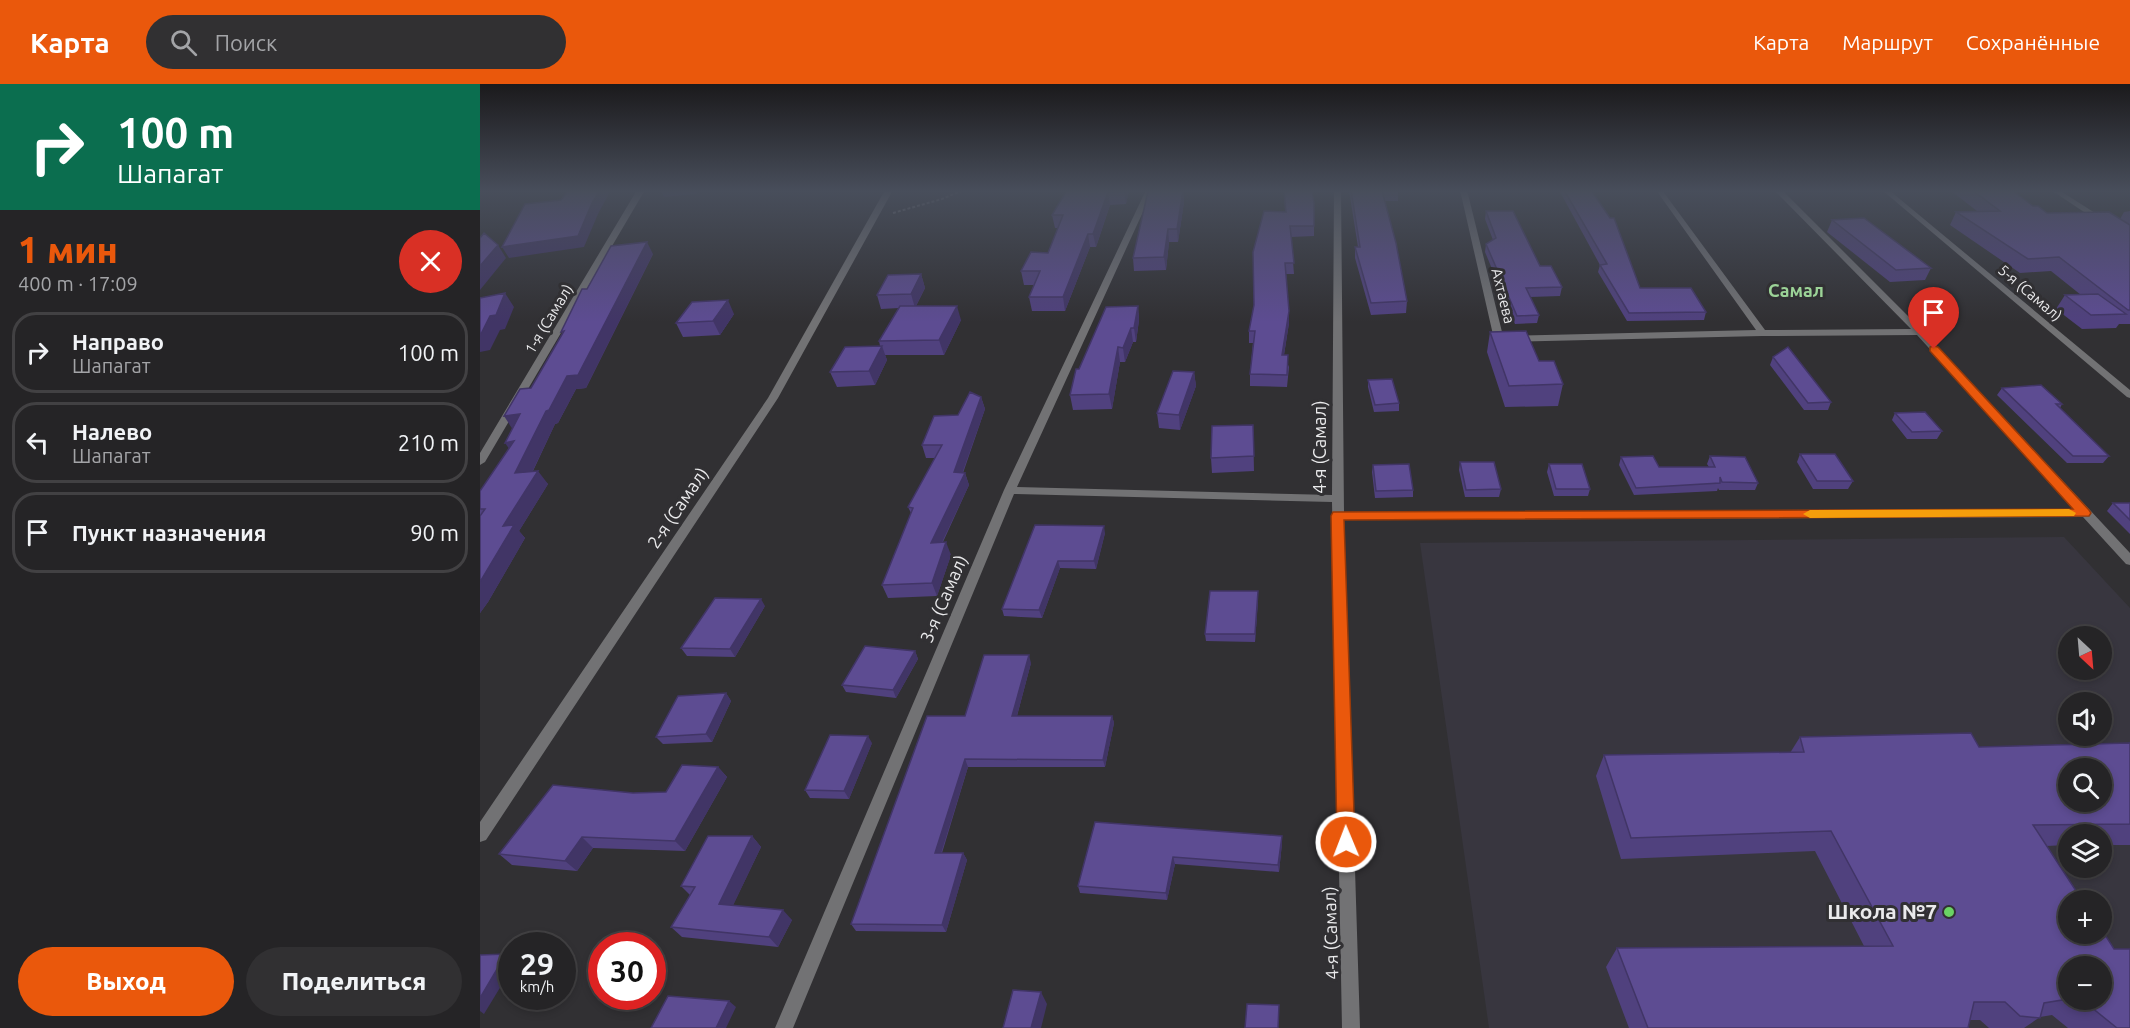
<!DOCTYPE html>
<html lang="ru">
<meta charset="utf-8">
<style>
:root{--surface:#252426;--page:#313032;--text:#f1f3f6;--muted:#a3a4a7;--line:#424143;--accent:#ea580c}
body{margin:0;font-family:Ubuntu,sans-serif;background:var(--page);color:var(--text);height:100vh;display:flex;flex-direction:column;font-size:22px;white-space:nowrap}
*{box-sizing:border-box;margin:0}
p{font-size:20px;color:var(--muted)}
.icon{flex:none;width:33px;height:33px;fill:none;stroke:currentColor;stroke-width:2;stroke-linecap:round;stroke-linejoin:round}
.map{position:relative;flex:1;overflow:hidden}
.sheet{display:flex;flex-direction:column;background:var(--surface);width:480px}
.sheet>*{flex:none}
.guide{background:#0b6e4f;color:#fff;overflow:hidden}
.needle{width:39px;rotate:154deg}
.controls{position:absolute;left:1578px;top:542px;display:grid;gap:12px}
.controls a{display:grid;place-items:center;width:54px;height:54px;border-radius:50%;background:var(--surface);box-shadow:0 3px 9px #0003,0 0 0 2px var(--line);font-size:30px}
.speed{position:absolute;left:18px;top:848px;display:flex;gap:12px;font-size:30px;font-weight:700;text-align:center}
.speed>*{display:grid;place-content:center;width:78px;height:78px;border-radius:50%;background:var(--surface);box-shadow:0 3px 9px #0003,0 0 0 2px var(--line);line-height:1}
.speed small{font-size:15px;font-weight:400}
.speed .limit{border:9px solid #d22;background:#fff;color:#111}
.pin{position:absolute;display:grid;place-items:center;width:51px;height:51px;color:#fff;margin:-62px -26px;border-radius:50% 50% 50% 0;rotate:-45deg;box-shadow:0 0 6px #0007}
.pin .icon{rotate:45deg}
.me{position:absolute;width:66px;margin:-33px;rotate:359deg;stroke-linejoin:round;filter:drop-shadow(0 0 4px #0008)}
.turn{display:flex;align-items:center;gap:21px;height:126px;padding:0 18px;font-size:27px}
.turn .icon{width:78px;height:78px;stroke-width:2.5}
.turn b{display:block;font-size:42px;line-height:51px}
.round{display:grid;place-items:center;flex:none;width:63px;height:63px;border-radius:32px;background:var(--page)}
.overview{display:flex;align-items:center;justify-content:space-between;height:102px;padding:0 18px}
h1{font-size:36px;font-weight:800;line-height:45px;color:var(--accent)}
.cta{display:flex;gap:12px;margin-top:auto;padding:12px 18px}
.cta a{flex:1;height:69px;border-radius:36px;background:var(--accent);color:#fff;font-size:24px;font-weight:800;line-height:69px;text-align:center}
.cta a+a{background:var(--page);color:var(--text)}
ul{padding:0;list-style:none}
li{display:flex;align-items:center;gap:18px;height:81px;margin:0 12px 9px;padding:0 6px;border:3px solid var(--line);border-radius:24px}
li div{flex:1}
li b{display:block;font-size:22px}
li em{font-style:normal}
header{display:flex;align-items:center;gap:36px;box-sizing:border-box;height:84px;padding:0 30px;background:var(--accent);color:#fff}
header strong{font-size:28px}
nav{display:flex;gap:33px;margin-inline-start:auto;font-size:21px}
.search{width:420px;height:54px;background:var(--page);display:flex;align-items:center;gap:15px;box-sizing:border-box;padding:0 21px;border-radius:33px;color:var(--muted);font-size:22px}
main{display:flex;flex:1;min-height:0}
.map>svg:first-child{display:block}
.built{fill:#38363f;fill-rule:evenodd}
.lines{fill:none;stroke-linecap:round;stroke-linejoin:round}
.path{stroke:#737275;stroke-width:2;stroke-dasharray:3 2;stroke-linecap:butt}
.street{fill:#727274;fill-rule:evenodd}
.wall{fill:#50417e;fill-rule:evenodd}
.shaded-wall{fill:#413566}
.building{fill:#5d4c92;stroke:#413566;stroke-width:1.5;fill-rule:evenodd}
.route{fill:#ea580c;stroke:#983908;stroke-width:1.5}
.slow{fill:#f59e0b}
.poi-dot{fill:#6ad364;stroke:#313033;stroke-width:2}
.labels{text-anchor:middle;stroke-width:6;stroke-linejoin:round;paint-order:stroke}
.far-street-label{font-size:15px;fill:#eaeaec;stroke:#313033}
.far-quarter-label{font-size:18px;font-weight:bold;fill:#9cd397;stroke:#313033}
.street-label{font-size:18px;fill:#eaeaec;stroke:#313033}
.near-poi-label{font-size:21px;font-weight:bold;fill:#eaeaec;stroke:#313033;text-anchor:end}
</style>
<header>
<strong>Карта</strong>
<div class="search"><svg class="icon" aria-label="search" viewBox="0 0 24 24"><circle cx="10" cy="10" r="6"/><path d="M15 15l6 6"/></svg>Поиск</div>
<nav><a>Карта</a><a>Маршрут</a><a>Сохранённые</a></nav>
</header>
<main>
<section class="sheet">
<div class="guide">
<div class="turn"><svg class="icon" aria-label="right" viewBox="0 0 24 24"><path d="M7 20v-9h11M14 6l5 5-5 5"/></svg><div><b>100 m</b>Шапагат</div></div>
</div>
<div class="overview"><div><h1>1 мин</h1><p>400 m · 17:09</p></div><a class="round" style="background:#d93025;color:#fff"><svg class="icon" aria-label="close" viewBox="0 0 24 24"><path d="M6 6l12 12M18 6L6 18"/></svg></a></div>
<ul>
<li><svg class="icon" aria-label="right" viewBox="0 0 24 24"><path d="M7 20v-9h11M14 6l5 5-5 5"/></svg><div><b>Направо</b><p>Шапагат</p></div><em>100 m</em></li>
<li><svg class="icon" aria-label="left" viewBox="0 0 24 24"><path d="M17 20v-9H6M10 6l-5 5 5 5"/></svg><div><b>Налево</b><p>Шапагат</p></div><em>210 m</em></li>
<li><svg class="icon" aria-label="arrive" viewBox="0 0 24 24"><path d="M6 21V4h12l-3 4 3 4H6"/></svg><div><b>Пункт назначения</b></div><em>90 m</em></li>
</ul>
<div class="cta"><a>Выход</a><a>Поделиться</a></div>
</section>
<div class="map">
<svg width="1650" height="944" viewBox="0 0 1650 944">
<rect width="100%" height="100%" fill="#313033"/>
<path class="built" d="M 1584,453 L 1650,524 L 1650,944 L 1009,944 L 940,459 ZM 1588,552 L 1622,552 L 1622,585 L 1588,585 ZM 1588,618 L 1622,618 L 1622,651 L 1588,651 ZM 1588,684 L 1622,684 L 1622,717 L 1588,717 ZM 1588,750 L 1622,750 L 1622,783 L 1588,783 ZM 1588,816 L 1622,816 L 1622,849 L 1588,849 ZM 1588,882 L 1622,882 L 1622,915 L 1588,915 Z"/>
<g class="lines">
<path class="path" d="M 413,129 L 462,115 L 483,106"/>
<path class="street" d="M 157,106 L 165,106 L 5,378 L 0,381 L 0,369 Z
M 405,106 L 413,106 L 298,314 L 6,756 L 0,758 L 0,738 L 288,314 Z
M 666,106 L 673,106 L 537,403 L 852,411 L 854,106 L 861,106 L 864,428 L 1596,425 L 1437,251 L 1282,252 L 1019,258 L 1014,255 L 980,106 L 987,106 L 1023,252 L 1276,246 L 1176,106 L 1182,106 L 1285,246 L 1431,245 L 1294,106 L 1302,106 L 1442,246 L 1650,469 L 1650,481 L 1646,480 L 1603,433 L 864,436 L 880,944 L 862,944 L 852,418 L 534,410 L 313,944 L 295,944 L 524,406 Z
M 1402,106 L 1409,106 L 1650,306 L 1650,314 L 1647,313 Z
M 1571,106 L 1579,106 L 1626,136 L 1619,138 Z"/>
</g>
<path class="wall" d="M 587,106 L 649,106 L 646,120 L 630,121 L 616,163 L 610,163 L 585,227 L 552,227 L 549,213 L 554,201 L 544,201 L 541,187 L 568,169 L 578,144 L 575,144 L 572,131 Z
M 703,106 L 704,118 L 698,158 L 689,158 L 686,186 L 654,187 L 653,174 Z
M 804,106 L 840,106 L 832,106 L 834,119 L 834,152 L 811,153 L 814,190 L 806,190 L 809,239 L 804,271 L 809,283 L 807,303 L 770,302 L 770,290 L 773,259 L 769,259 L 769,247 L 774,221 L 805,128 Z
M 869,106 L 918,106 L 918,117 L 905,117 L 927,217 L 926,229 L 891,231 L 875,174 L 875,163 L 878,163 Z
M 1079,106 L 1111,106 L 1160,204 L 1226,228 L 1224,236 L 1147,237 L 1118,188 L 1120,181 Z
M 1470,106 L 1532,106 L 1553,122 L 1567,129 L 1640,135 L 1644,128 L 1650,127 L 1650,240 L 1639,240 L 1636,244 L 1602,245 L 1576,225 L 1585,211 L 1601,211 L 1571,187 L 1540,189 L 1470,141 L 1476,128 L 1497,127 Z
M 1006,127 L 1082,203 L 1080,212 L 1050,213 L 1059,231 L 1057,239 L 1035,240 L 1005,168 L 1006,160 L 1013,156 L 1005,135 Z
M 1352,136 L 1451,184 L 1445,196 L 1410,198 L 1347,148 Z
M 173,170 L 106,304 L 96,305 L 78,339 L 75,340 L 53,387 L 68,400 L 39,447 L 45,454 L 8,518 L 0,529 L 0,407 L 29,365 L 32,344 L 51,304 L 82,250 L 107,205 Z
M 441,190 L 445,204 L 436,222 L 481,236 L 464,271 L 405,271 L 407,276 L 395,301 L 357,303 L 350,288 L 400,262 L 399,257 L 419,224 L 401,225 L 397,211 Z
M 658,222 L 659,236 L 656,258 L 653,258 L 645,278 L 640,278 L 632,325 L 593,326 L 590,311 L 599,285 Z
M 254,230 L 240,251 L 203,253 L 196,239 Z
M 1010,248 L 1059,277 L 1083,300 L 1078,322 L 1025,323 L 1007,268 Z
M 1293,273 L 1351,318 L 1348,326 L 1324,326 L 1290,281 Z
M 714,288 L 716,302 L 700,346 L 679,344 L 677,329 Z
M 888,296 L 919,319 L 919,327 L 894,328 L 888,303 Z
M 1522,304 L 1582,320 L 1580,324 L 1629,372 L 1623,379 L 1587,379 L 1517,311 Z
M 501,313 L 505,325 L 483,389 L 485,389 L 489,401 L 463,458 L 471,471 L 457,512 L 408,514 L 402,501 L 431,429 L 428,423 L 455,374 L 446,374 L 442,361 L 478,331 Z
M 1415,329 L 1462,347 L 1457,355 L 1427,355 L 1412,336 Z
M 773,341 L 774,387 L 732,389 L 731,374 Z
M 1320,370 L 1373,397 L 1368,405 L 1333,405 L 1317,378 Z
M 1230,372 L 1278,399 L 1275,406 L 1239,406 L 1238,404 L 1237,407 L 1154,411 L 1139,381 L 1141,373 L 1179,383 L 1229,383 L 1227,380 Z
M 980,378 L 1021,405 L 1019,413 L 985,413 L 979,386 Z
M 1069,380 L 1110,405 L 1108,412 L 1074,412 L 1067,388 Z
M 893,381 L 933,406 L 933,413 L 895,414 L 892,388 Z
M 1633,419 L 1650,419 L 1650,450 L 1627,427 Z
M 555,441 L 625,449 L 616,485 L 580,484 L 562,534 L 524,532 L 522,525 Z
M 778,507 L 778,515 L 775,558 L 726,557 L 725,550 Z
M 285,522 L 255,573 L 207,572 L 201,564 Z
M 435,567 L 438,575 L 416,614 L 366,608 L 362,601 Z
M 551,579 L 537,632 L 632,632 L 634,639 L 625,683 L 488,683 L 462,769 L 483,769 L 487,776 L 466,848 L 376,847 L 371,840 L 485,632 Z
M 246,609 L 251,617 L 232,658 L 183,660 L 176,653 Z
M 1491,649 L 1499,663 L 1650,659 L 1650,761 L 1622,761 L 1622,750 L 1588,750 L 1588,761 L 1566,762 L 1602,816 L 1588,816 L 1588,849 L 1622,849 L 1622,846 L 1634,865 L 1650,865 L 1650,944 L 1588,944 L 1572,931 L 1560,933 L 1544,944 L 1509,944 L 1500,936 L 1490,936 L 1488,944 L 1149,944 L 1126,883 L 1137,864 L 1384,862 L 1335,767 L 1141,775 L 1116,692 L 1124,671 L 1310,669 L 1320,653 ZM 1588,684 L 1622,684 L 1622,717 L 1588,717 ZM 1588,882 L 1622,882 L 1622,915 L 1588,915 Z
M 392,659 L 369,715 L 330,714 L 325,706 Z
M 238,683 L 247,693 L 205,767 L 113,764 L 97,787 L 32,781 L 19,770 L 153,709 L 186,708 Z
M 615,738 L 802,759 L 799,788 L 695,780 L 687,816 L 600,809 L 598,802 Z
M 272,752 L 281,763 L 253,821 L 312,836 L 298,863 L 202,853 L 191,843 L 210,811 L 201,802 Z"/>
<path class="shaded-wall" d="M 120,106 L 131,106 L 118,130 L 104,163 L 29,174 L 22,163 L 112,119 Z
M 180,106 L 218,106 L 217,110 L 184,113 Z
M 644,106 L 649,106 L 646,120 L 644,108 Z
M 703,106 L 704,118 L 698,158 L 697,145 Z
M 628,108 L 630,121 L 616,163 L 613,150 Z
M 688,145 L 689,158 L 686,186 L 684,173 Z
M 608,150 L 610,163 L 585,227 L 583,213 Z
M 167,158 L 173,170 L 106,304 L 96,305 L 78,339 L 75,340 L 45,403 L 35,389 L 66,327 L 87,292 Z
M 18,161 L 26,174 L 0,206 L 0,182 Z
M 441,190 L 445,204 L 435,224 L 431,210 Z
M 25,209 L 34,223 L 25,245 L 20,246 L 10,266 L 0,268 L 0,252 L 10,232 Z
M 248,216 L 254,230 L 240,251 L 233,237 Z
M 477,222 L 481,236 L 464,271 L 459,256 Z
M 658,222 L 659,236 L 656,258 L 654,244 Z
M 809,227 L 809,239 L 802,283 L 802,271 Z
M 651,244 L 653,258 L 645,278 L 643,264 Z
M 402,262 L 407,276 L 395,301 L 389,287 Z
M 638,263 L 640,278 L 632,325 L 629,310 Z
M 714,288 L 716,302 L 700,346 L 699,331 Z
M 501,313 L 505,325 L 478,401 L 474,388 Z
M 40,330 L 33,346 L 24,332 Z
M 34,357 L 35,373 L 25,359 Z
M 58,387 L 68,400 L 39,447 L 45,454 L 8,518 L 0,529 L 0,498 L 23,442 Z
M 485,389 L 489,401 L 456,471 L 451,459 Z
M 624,442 L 625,449 L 616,485 L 614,477 Z
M 466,458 L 471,471 L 457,512 L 452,499 Z
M 578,477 L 580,484 L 562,534 L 559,526 Z
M 778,507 L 778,515 L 775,558 L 775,550 Z
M 281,515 L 285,522 L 255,573 L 250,565 Z
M 435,567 L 438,575 L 416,614 L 413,606 Z
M 549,571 L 551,579 L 535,639 L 532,632 Z
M 246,609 L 251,617 L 232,658 L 226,650 Z
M 632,632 L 634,639 L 625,683 L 623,676 Z
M 388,652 L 392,659 L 369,715 L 364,707 Z
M 485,675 L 488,683 L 459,776 L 455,769 Z
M 238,683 L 247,693 L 205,767 L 195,757 Z
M 272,752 L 281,763 L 249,830 L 239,820 Z
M 802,752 L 802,759 L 799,788 L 798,781 Z
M 102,753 L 113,764 L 97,787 L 85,777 Z
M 483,769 L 487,776 L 466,848 L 462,841 Z
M 693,773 L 695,780 L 687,816 L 686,809 Z
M 303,826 L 312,836 L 298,863 L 289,853 Z
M 26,870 L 32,874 L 32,884 L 4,930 L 0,927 L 0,914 Z
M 561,908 L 567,920 L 561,944 L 551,944 Z
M 249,917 L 256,923 L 246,944 L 236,944 Z"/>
<path class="building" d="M 88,106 L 120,106 L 112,119 L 98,152 L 22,163 L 45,120 L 81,116 Z
M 587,106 L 644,106 L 644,108 L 628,108 L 613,150 L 608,150 L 583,213 L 549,213 L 560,187 L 541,187 L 551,168 L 568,169 L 583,131 L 572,131 Z
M 703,106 L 697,145 L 688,145 L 684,173 L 653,174 L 668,107 Z
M 804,106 L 832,106 L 834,119 L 834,142 L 810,142 L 814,179 L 805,179 L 809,227 L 802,271 L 808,271 L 807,291 L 770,290 L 775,247 L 769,247 L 774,221 L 773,168 L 784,127 L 806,128 Z
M 871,106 L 918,106 L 919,107 L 902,107 L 916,159 L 927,217 L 891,219 L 875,163 L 880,163 Z
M 1084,106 L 1111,106 L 1130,134 L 1134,134 L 1160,204 L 1211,204 L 1226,228 L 1149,229 L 1120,181 L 1127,180 Z
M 1492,106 L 1532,106 L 1553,122 L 1558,122 L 1567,129 L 1629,128 L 1650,141 L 1650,226 L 1648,226 L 1579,173 L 1548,175 L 1476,128 L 1520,127 Z
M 1006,127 L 1033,127 L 1060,182 L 1071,182 L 1082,203 L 1046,204 L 1059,231 L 1037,232 L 1006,160 L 1016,154 Z
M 1384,134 L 1451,184 L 1416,186 L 1352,136 Z
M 4,149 L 18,161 L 0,182 L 0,154 Z
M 167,158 L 98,291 L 87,292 L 69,326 L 66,327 L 35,389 L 58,387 L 23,442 L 34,441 L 0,498 L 0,432 L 5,425 L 0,425 L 0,407 L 34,357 L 25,359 L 40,330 L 24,332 L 40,305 L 51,304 L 84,247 L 81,248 L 102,205 L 107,205 L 131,162 Z
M 441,190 L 431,210 L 397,211 L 408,191 Z
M 25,209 L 16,231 L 10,232 L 0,252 L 0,214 Z
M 1618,210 L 1646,230 L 1611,231 L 1585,211 Z
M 248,216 L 233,237 L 196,239 L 212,218 Z
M 420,222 L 477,222 L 459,256 L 399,257 Z
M 658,222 L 654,244 L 651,244 L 643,264 L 638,263 L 629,310 L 590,311 L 596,285 L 599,285 L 626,223 Z
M 1046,247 L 1059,277 L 1074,277 L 1083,300 L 1029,302 L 1010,248 Z
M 402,262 L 389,287 L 350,288 L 365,263 Z
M 1308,263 L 1351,318 L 1328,319 L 1293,273 Z
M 693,287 L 714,288 L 699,331 L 677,329 Z
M 912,295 L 919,319 L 895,321 L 888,296 Z
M 1561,301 L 1582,320 L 1576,320 L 1629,372 L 1593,372 L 1522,304 Z
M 490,308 L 501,313 L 474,388 L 485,389 L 451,459 L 466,458 L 452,499 L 402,501 L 433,424 L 428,423 L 462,361 L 442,361 L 454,332 L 478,331 Z
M 1445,328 L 1462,347 L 1432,348 L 1415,329 Z
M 773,341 L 774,372 L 731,374 L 732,342 Z
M 1320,370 L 1355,370 L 1373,397 L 1337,397 Z
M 1173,372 L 1179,383 L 1235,383 L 1230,372 L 1265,373 L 1278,399 L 1242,398 L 1240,393 L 1240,399 L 1156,404 L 1141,373 Z
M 980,378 L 1014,378 L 1021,405 L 986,406 Z
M 929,380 L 933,406 L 896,407 L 893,381 Z
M 1069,380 L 1102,380 L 1110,405 L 1076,405 Z
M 1633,419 L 1650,419 L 1650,436 Z
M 555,441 L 624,442 L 614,477 L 578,477 L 559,526 L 522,525 Z
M 730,507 L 778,507 L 775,550 L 725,550 Z
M 235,514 L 281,515 L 250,565 L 201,564 Z
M 385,562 L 435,567 L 413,606 L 362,601 Z
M 504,571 L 549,571 L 532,632 L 632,632 L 623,676 L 485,675 L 455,769 L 483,769 L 462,841 L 371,840 L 447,632 L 485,632 Z
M 246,609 L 226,650 L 176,653 L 198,612 Z
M 1491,649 L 1499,663 L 1650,659 L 1650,740 L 1553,741 L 1602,816 L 1588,816 L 1588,849 L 1622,849 L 1622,846 L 1634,865 L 1650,865 L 1650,944 L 1637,944 L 1601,915 L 1622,915 L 1622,882 L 1588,882 L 1588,915 L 1564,919 L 1560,934 L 1540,932 L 1525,918 L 1494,918 L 1488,944 L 1168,944 L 1137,864 L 1413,862 L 1351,747 L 1151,754 L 1124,671 L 1324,668 L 1320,653 ZM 1588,684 L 1622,684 L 1622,717 L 1588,717 Z
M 350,651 L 388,652 L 364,707 L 325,706 Z
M 202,681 L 238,683 L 195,757 L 102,753 L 85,777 L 19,770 L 73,701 L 153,709 L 186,708 Z
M 615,738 L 802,752 L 798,781 L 693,773 L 686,809 L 598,802 Z
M 228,752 L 272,752 L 239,820 L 303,826 L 289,853 L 191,843 L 215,803 L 201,802 Z
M 26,870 L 0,914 L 0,871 Z
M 533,906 L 561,908 L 551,944 L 523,944 Z
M 188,912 L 249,917 L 236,944 L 171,944 Z
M 767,920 L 799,921 L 798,944 L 765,944 Z"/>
<linearGradient id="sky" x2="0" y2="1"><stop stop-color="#1b1a1c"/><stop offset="0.45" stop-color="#484e5b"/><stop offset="1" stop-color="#484e5b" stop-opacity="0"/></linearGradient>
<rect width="1650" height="238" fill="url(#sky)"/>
<path class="route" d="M 1454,262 L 1458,263 L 1609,426 L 1611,429 L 1609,432 L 864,436 L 875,758 L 873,763 L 866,766 L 860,763 L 857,758 L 851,432 L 853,428 L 1593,425 L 1450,267 L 1450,263 Z"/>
<path class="slow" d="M 1589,425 L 1596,429 L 1594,432 L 1330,434 L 1323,430 L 1330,426 Z"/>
<circle class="poi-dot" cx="1469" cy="828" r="6"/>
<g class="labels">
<g class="far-street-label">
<text transform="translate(1550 209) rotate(40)" y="5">5-я (Самал)</text>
<text transform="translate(1023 212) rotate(76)" y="5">Ахтаева</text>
<text transform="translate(69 235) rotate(-59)" y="5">1-я (Самал)</text>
</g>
<g class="far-quarter-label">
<text x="1316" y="213">Самал</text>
</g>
<g class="street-label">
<text transform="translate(840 363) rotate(-90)" y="6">4-я (Самал)</text>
<text transform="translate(198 424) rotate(-56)" y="6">2-я (Самал)</text>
<text transform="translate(464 515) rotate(-67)" y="6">3-я (Самал)</text>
<text transform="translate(851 849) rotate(-92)" y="6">4-я (Самал)</text>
</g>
<g class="near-poi-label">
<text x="1457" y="835">Школа №7</text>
</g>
</g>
</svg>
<div class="controls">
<a><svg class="needle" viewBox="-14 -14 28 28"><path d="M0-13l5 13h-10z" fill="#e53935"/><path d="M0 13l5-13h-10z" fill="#a3a4a7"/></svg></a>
<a><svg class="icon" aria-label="sound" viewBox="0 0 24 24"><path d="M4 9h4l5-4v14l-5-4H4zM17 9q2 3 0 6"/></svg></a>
<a><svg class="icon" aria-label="search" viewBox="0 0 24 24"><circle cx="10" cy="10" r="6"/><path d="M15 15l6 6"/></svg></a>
<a><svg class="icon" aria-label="layers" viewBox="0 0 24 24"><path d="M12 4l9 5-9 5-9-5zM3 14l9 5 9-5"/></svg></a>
<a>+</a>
<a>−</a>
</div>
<div class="speed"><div>29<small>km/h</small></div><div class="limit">30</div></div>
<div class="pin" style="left:1454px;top:265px;background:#d93025"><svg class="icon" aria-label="arrive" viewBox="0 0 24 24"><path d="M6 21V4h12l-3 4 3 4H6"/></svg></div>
<svg class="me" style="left:866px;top:758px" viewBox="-20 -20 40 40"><circle r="17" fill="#ea580c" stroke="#fff" stroke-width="3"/><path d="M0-11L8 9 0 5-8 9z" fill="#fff"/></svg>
</div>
</main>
